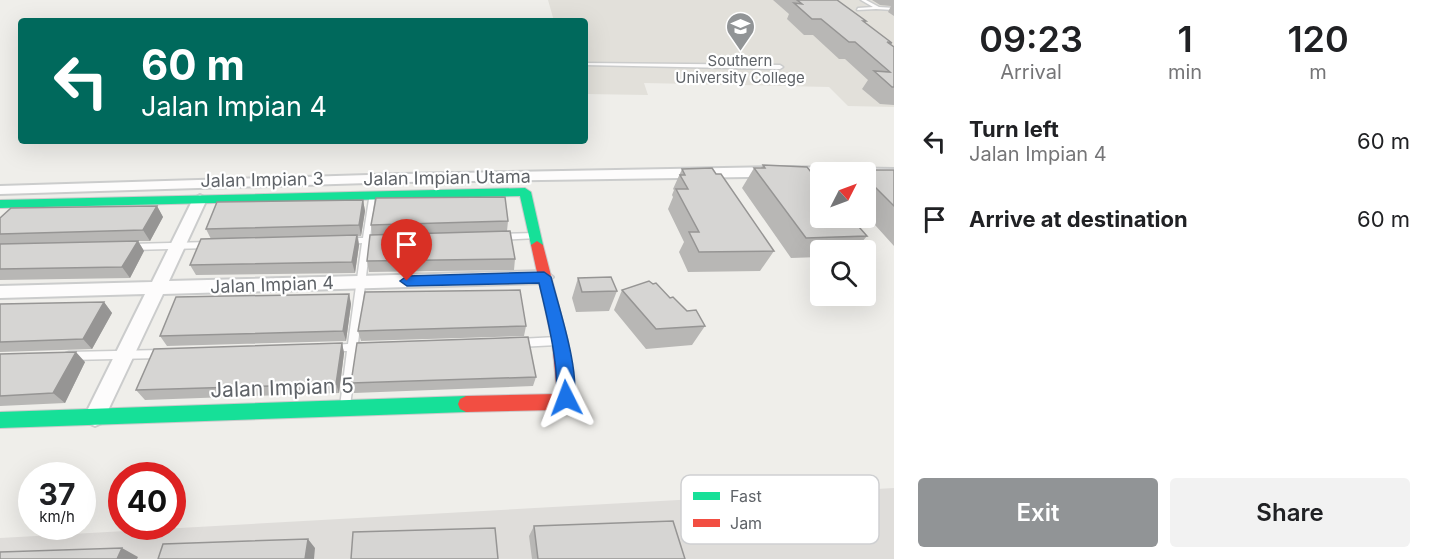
<!DOCTYPE html>
<style>
:root{--surface:#fff;--page:#f2f2f2;--text:#202124;--muted:#757577;--accent:#919496}
body{margin:0;font-family:Inter,sans-serif;background:var(--page);color:var(--text);height:100vh;display:flex;flex-direction:column;font-size:22px;white-space:nowrap}
*{box-sizing:border-box;margin:0}
p{font-size:20px;color:var(--muted)}
.icon{flex:none;width:33px;height:33px;fill:none;stroke:currentColor;stroke-width:2;stroke-linecap:round;stroke-linejoin:round}
.map{position:relative;flex:1;overflow:hidden}
.drawer{display:flex;flex-direction:column;background:var(--surface);width:540px}
.drawer>*{flex:none}
.top-card{position:absolute;left:18px;top:18px;width:570px;height:126px;border-radius:6px;box-shadow:0 6px 24px #0002;background:#00695c;color:#fff;overflow:hidden}
.needle{width:39px;rotate:48deg}
.tools{position:absolute;left:810px;top:162px;display:grid;gap:12px}
.tools a{display:grid;place-items:center;width:66px;height:66px;border-radius:6px;background:var(--surface);box-shadow:0 6px 24px #0002;font-size:30px}
.speed{position:absolute;left:18px;top:462px;display:flex;gap:12px;font-size:30px;font-weight:700;text-align:center}
.speed>*{display:grid;place-content:center;width:78px;height:78px;border-radius:50%;background:var(--surface);box-shadow:0 6px 24px #0002;line-height:1}
.speed small{font-size:15px;font-weight:400}
.speed .limit{border:9px solid #d22;background:#fff;color:#111}
.pin{position:absolute;display:grid;place-items:center;width:51px;height:51px;color:#fff;margin:-62px -26px;border-radius:50% 50% 50% 0;rotate:-45deg;box-shadow:0 0 6px #0007}
.pin .icon{rotate:45deg}
.me{position:absolute;width:66px;margin:-33px;rotate:357deg;stroke-linejoin:round;filter:drop-shadow(0 0 4px #0008)}
.turn{display:flex;align-items:center;gap:21px;height:126px;padding:0 24px;font-size:27px}
.turn .icon{width:78px;height:78px;stroke-width:2.5}
.turn b{display:block;font-size:42px;line-height:51px}
.eta{display:flex;justify-content:space-evenly;align-items:center;height:102px;text-align:center}
.eta b{font-size:36px;font-weight:600;line-height:42px}
.cta{display:flex;gap:12px;margin-top:auto;padding:12px 24px}
.cta a{flex:1;height:69px;border-radius:6px;background:var(--accent);color:#fff;font-size:24px;font-weight:600;line-height:69px;text-align:center}
.cta a+a{background:var(--page);color:var(--text)}
ul{padding:0;list-style:none}
li{display:flex;align-items:center;gap:18px;height:78px;padding:0 24px}
li div{flex:1}
li b{display:block;font-size:22px}
li em{font-style:normal}
main{display:flex;flex:1;min-height:0}
.map>svg:first-child{display:block}
.industrial{fill:#dfddda}
.education{fill:#e2e0da}
.lines{fill:none;stroke-linecap:round;stroke-linejoin:round}
.lane-casing{stroke:#cbcccc;stroke-width:3}
.street-casing{stroke:#cbcccc;stroke-width:4}
.fast-casing{stroke:#cacacb;stroke-width:2}
.jam-casing{stroke:#cacacb;stroke-width:2}
.lane{fill:#fdfcfc;fill-rule:evenodd}
.street{fill:#fdfcfc;fill-rule:evenodd}
.fast{fill:#16e098;fill-rule:evenodd}
.jam{fill:#f24e42;fill-rule:evenodd}
.wall{fill:#b8b7b5}
.shaded-wall{fill:#969594}
.building{fill:#d6d5d3;stroke:#969594;stroke-width:1.5}
.route{fill:#1a73e8;stroke:#114b97;stroke-width:1.5}
.labels{text-anchor:middle;stroke-width:4.5;stroke-linejoin:round;paint-order:stroke}
.far-poi-label{font-size:15px;fill:#5f6368;stroke:#fff}
.street-label{font-size:18px;fill:#5f6368;stroke:#fff}
.near-street-label{font-size:21px;fill:#5f6368;stroke:#fff}
.key{fill:#fff;stroke:#cfd0d2;stroke-width:1.5}
.key-label{font-size:16px;fill:#5f6368}
</style>
<main>
<div class="map">
<svg width="894" height="559" viewBox="0 0 894 559">
<rect width="100%" height="100%" fill="#efeeea"/>
<path class="industrial" d="M 894,488 L 894,559 L 0,559 L 0,538 Z"/>
<path class="education" d="M 548,0 L 894,0 L 894,107 L 848,106 L 829,87 L 644,83 L 648,95 L 585,94 L 585,21 L 554,21 Z"/>
<g class="lines">
<defs>
<path id="lane" d="M 861,0 L 866,0 L 879,7 L 894,8 L 894,10 L 876,9 L 857,10 L 858,8 L 873,7 Z
M 585,63 L 780,65 L 783,67 L 780,69 L 585,65 Z
M 370,193 L 374,193 L 375,195 L 370,238 L 380,237 L 384,240 L 380,243 L 370,243 L 358,343 L 368,344 L 370,347 L 368,350 L 357,351 L 350,406 L 349,409 L 345,411 L 341,409 L 340,406 L 347,351 L 330,351 L 328,348 L 330,345 L 348,344 L 362,243 L 347,244 L 343,241 L 347,238 L 363,238 Z
M 535,233 L 539,236 L 538,238 L 500,240 L 496,237 L 500,234 Z
M 209,242 L 213,245 L 209,248 L 131,250 L 127,247 L 131,244 Z
M 557,337 L 560,338 L 562,341 L 560,344 L 557,345 L 519,347 L 516,346 L 514,343 L 516,340 L 519,339 Z
M 161,350 L 164,351 L 166,354 L 164,357 L 161,358 L 69,360 L 66,359 L 64,356 L 66,353 L 69,352 Z"/>
<path id="street" d="M 783,167 L 894,169 L 894,177 L 866,176 L 866,172 L 820,172 L 820,176 L 401,182 L 0,194 L 0,186 L 401,174 Z
M 200,195 L 207,199 L 169,281 L 545,271 L 553,277 L 545,283 L 163,294 L 102,423 L 95,426 L 88,423 L 85,416 L 88,409 L 145,294 L 0,298 L 0,286 L 152,282 L 193,199 Z"/>
<path id="fast" d="M 525,188 L 531,192 L 543,245 L 537,249 L 531,245 L 520,196 L 0,208 L 0,200 Z
M 466,396 L 472,399 L 474,404 L 472,409 L 466,412 L 0,428 L 0,412 Z"/>
<path id="jam" d="M 537,241 L 543,245 L 568,341 L 574,398 L 572,403 L 555,410 L 466,412 L 460,409 L 458,404 L 460,399 L 466,396 L 557,394 L 552,341 L 531,245 Z"/>
</defs>
<use href="#lane" class="lane-casing"/>
<use href="#street" class="street-casing"/>
<use href="#fast" class="fast-casing"/>
<use href="#jam" class="jam-casing"/>
<use href="#lane" class="lane"/>
<use href="#street" class="street"/>
<use href="#fast" class="fast"/>
<use href="#jam" class="jam"/>
</g>
<path class="wall" d="M 773,0 L 837,0 L 866,21 L 865,23 L 892,43 L 890,45 L 894,47 L 894,105 L 880,104 L 862,89 L 868,80 L 845,59 L 839,59 L 813,35 L 804,35 L 787,19 L 789,14 Z
M 872,0 L 894,0 L 894,16 L 888,12 L 891,6 L 880,5 Z
M 763,165 L 867,236 L 855,250 L 820,250 L 820,257 L 791,258 L 742,188 L 754,168 L 761,168 Z
M 682,169 L 774,251 L 760,271 L 688,272 L 679,252 L 684,242 L 668,209 L 673,197 L 672,195 L 674,190 L 673,189 Z
M 858,170 L 894,170 L 894,246 L 866,215 L 866,172 L 856,172 Z
M 363,200 L 365,211 L 361,236 L 358,236 L 359,245 L 355,273 L 196,275 L 190,265 L 211,239 L 206,229 Z
M 157,206 L 163,217 L 150,241 L 138,241 L 144,251 L 130,278 L 0,280 L 0,218 Z
M 508,221 L 507,231 L 515,259 L 514,270 L 369,272 L 367,261 L 372,235 L 371,225 Z
M 578,278 L 617,291 L 609,311 L 576,312 L 572,298 Z
M 653,284 L 705,326 L 692,345 L 646,349 L 614,310 L 622,290 Z
M 349,294 L 351,304 L 346,341 L 167,346 L 160,336 Z
M 104,302 L 112,313 L 92,349 L 0,352 L 0,304 Z
M 526,326 L 524,336 L 361,341 L 358,331 Z
M 342,343 L 344,353 L 339,393 L 145,400 L 136,390 Z
M 0,354 L 85,362 L 65,403 L 0,406 Z
M 536,377 L 533,386 L 354,393 L 351,383 Z
M 534,526 L 685,559 L 532,559 L 529,536 Z"/>
<path class="shaded-wall" d="M 363,200 L 365,211 L 361,236 L 359,225 Z
M 157,206 L 163,217 L 150,241 L 143,230 Z
M 357,235 L 359,245 L 355,273 L 352,262 Z
M 138,241 L 144,251 L 130,278 L 122,267 Z
M 349,294 L 351,304 L 346,341 L 343,331 Z
M 104,302 L 112,313 L 92,349 L 83,339 Z
M 342,343 L 344,353 L 339,393 L 336,384 Z
M 76,352 L 85,362 L 65,403 L 53,393 Z
M 308,539 L 315,548 L 314,559 L 305,559 Z
M 122,548 L 138,557 L 137,559 L 117,559 Z"/>
<path class="building" d="M 797,0 L 837,0 L 866,21 L 863,21 L 892,43 L 887,42 L 894,47 L 894,87 L 892,87 L 874,71 L 890,72 L 855,42 L 849,42 L 821,19 L 812,19 L 794,3 L 802,4 Z
M 763,165 L 807,167 L 820,183 L 820,218 L 851,218 L 867,236 L 806,238 L 754,168 L 765,168 Z
M 712,168 L 716,174 L 721,174 L 774,251 L 699,252 L 689,232 L 699,232 L 676,189 L 688,189 L 680,175 L 685,175 L 682,169 Z
M 858,170 L 894,170 L 894,206 L 866,178 L 866,172 L 860,172 Z
M 505,197 L 508,221 L 371,225 L 376,198 Z
M 363,200 L 359,225 L 206,229 L 217,202 Z
M 157,206 L 143,230 L 0,234 L 0,218 L 11,208 Z
M 510,231 L 515,259 L 367,261 L 370,235 Z
M 357,235 L 352,262 L 190,265 L 201,239 Z
M 138,241 L 122,267 L 0,269 L 0,244 Z
M 611,277 L 617,291 L 582,292 L 578,278 Z
M 649,281 L 653,284 L 656,283 L 670,298 L 673,297 L 687,311 L 696,310 L 705,326 L 656,329 L 622,290 Z
M 520,290 L 526,326 L 358,331 L 365,292 Z
M 349,294 L 343,331 L 160,336 L 176,297 Z
M 104,302 L 83,339 L 0,342 L 0,304 Z
M 528,337 L 536,377 L 351,383 L 357,343 Z
M 342,343 L 336,384 L 136,390 L 154,349 Z
M 76,352 L 53,393 L 0,396 L 0,354 Z
M 673,521 L 685,559 L 538,559 L 534,526 Z
M 495,528 L 498,559 L 351,559 L 353,532 Z
M 308,539 L 305,559 L 158,559 L 163,544 Z
M 122,548 L 117,559 L 0,559 L 0,552 Z"/>
<path class="route" d="M 544,272 L 551,277 C 558,305 583,379 572,403 L 566,406 L 560,403 C 556,395 557,373 555,362 C 552,335 545,309 539,283 L 407,286 L 400,281 L 407,276 Z"/>
<defs>
<symbol id="university-pin" viewBox="-11 -11 22 30"><path d="M0 17L-7.5 6A9.5 9.5 0 1 1 7.5 6Z" fill="#919496" stroke="#fff"/><path d="M0-5L7-2L0 1L-7-2ZM-4 1L0 2.5L4 1V4Q0 6-4 4Z" fill="#fff"/></symbol>
</defs>
<g fill-rule="evenodd">
<use href="#university-pin" x="724" y="10" width="33" height="45"/>
</g>
<g class="labels">
<g class="far-poi-label">
<text x="740" y="66">Southern<tspan x="740" dy="17">University College</tspan></text>
</g>
<g class="street-label">
<text transform="translate(447 178) rotate(-1)" y="6">Jalan Impian Utama</text>
<text transform="translate(262 180) rotate(-1)" y="6">Jalan Impian 3</text>
<text transform="translate(272 285) rotate(-2)" y="6">Jalan Impian 4</text>
</g>
<g class="near-street-label">
<text transform="translate(282 388) rotate(-2)" y="7">Jalan Impian 5</text>
</g>
</g>
<rect x="681" y="475" width="198" height="69" rx="9" class="key"/>
<rect x="693" y="492" width="27" height="8" fill="#16e098"/>
<rect x="693" y="519" width="27" height="8" fill="#f24e42"/>
<g class="key-label">
<text x="730" y="502">Fast</text>
<text x="730" y="529">Jam</text>
</g>
</svg>
<div class="tools">
<a><svg class="needle" viewBox="-14 -14 28 28"><path d="M0-13l5 13h-10z" fill="#e53935"/><path d="M0 13l5-13h-10z" fill="#757577"/></svg></a>
<a><svg class="icon" aria-label="search" viewBox="0 0 24 24"><circle cx="10" cy="10" r="6"/><path d="M15 15l6 6"/></svg></a>
</div>
<div class="speed"><div>37<small>km/h</small></div><div class="limit">40</div></div>
<div class="pin" style="left:407px;top:281px;background:#d93025"><svg class="icon" aria-label="arrive" viewBox="0 0 24 24"><path d="M6 21V4h12l-3 4 3 4H6"/></svg></div>
<svg class="me" style="left:566px;top:398px" viewBox="-20 -20 40 40"><path d="M0-17L14 15 0 8-14 15z" fill="#1a73e8" stroke="#fff" stroke-width="4"/></svg>
<div class="top-card">
<div class="turn"><svg class="icon" aria-label="left" viewBox="0 0 24 24"><path d="M17 20v-9H6M10 6l-5 5 5 5"/></svg><div><b>60 m</b>Jalan Impian 4</div></div>
</div>
</div>
<section class="drawer">
<div class="eta">
<div><b>09:23</b><p>Arrival</p></div>
<div><b>1</b><p>min</p></div>
<div><b>120</b><p>m</p></div>
</div>
<ul>
<li><svg class="icon" aria-label="left" viewBox="0 0 24 24"><path d="M17 20v-9H6M10 6l-5 5 5 5"/></svg><div><b>Turn left</b><p>Jalan Impian 4</p></div><em>60 m</em></li>
<li><svg class="icon" aria-label="arrive" viewBox="0 0 24 24"><path d="M6 21V4h12l-3 4 3 4H6"/></svg><div><b>Arrive at destination</b></div><em>60 m</em></li>
</ul>
<div class="cta"><a>Exit</a><a>Share</a></div>
</section>
</main>
